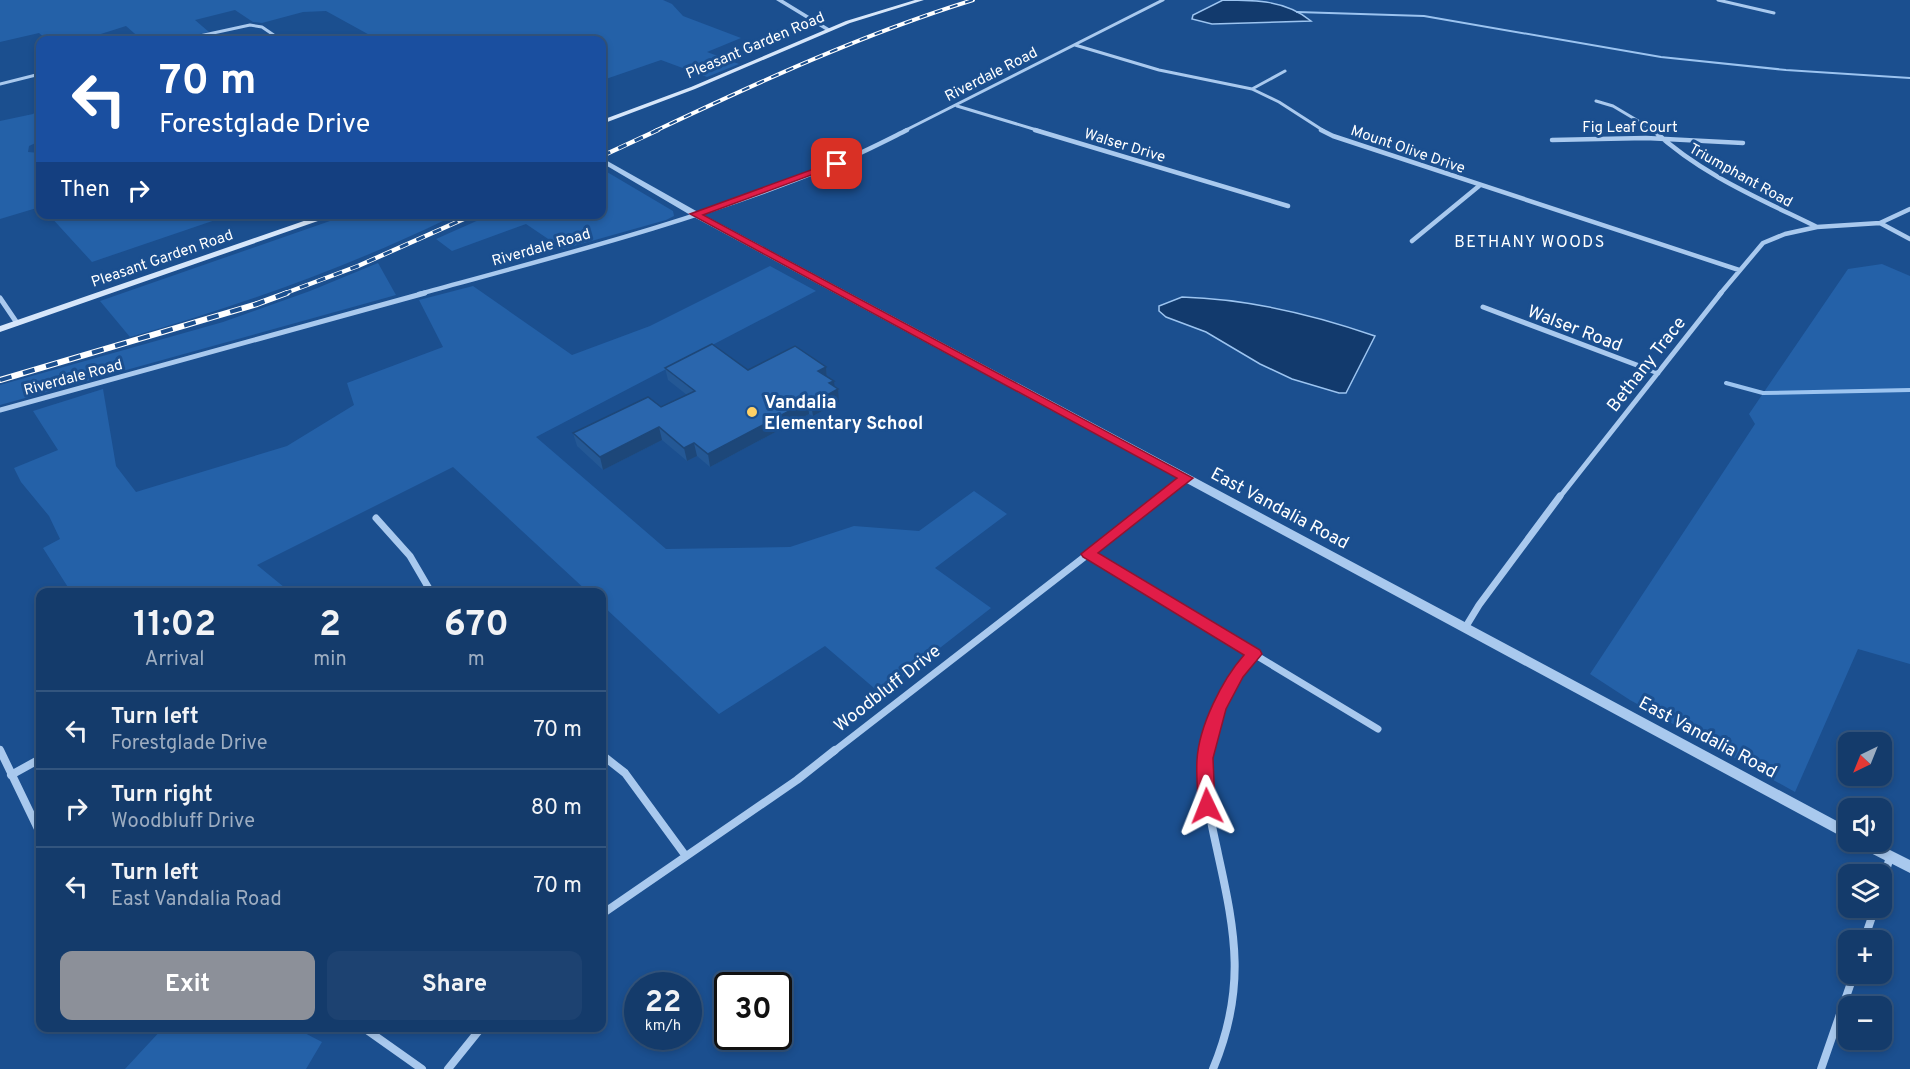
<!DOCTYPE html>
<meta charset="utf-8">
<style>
:root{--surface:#143b6b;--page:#1d4271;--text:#f1f3f6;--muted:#9dadc1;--line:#33557e;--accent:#8c9099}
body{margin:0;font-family:Overpass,sans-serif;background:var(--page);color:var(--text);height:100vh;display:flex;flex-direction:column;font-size:22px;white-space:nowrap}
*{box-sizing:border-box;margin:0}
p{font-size:20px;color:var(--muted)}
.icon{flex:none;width:33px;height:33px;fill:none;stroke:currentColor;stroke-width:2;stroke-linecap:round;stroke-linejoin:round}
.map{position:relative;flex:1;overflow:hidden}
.drawer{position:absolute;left:36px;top:588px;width:570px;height:444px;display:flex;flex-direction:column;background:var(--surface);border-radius:12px;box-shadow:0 3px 9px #0003,0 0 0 2px var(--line)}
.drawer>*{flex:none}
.banner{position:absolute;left:36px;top:36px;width:570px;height:183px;border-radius:12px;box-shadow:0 3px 9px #0003,0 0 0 2px var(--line);background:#1a4fa0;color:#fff;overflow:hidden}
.needle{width:39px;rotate:223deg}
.tools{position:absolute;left:1838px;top:732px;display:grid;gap:12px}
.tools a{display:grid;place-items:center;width:54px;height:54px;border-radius:12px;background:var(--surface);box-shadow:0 3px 9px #0003,0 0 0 2px var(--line);font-size:30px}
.speed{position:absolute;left:624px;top:972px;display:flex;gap:12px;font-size:30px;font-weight:700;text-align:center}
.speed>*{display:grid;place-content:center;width:78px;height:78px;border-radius:50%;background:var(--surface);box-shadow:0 3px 9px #0003,0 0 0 2px var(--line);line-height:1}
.speed small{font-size:15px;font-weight:400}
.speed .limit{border:3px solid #111;border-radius:9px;background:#fff;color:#111}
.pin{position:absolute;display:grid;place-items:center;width:51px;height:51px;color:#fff;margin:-26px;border-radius:12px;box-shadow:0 3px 9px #0006}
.me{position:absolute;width:66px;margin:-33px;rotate:358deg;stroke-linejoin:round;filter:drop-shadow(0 0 4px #0008)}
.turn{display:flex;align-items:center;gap:21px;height:126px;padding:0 24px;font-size:27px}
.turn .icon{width:78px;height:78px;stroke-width:2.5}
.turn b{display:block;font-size:42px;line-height:51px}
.then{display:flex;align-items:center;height:57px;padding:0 24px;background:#0003;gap:12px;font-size:22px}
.eta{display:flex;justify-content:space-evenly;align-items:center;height:102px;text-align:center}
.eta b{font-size:36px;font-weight:700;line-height:42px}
.cta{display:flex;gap:12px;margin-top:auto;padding:12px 24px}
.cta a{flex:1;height:69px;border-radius:12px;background:var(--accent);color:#fff;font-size:24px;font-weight:700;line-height:69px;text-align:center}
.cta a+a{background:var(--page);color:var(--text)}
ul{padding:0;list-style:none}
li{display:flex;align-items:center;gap:18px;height:78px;padding:0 24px;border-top:2px solid var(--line)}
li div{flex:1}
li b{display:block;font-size:22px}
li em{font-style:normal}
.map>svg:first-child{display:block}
.green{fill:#2461a8}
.water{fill:#123a6d;stroke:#9cc4f0;stroke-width:1.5}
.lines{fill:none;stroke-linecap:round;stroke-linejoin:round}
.stream-far1{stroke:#9cc4f0;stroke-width:2}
.stream{stroke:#9cc4f0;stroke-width:4}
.minor-far4{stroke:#a9c9ee;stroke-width:3}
.minor-far3{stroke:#a9c9ee;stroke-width:4.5}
.minor-far2{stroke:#a9c9ee;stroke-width:5}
.minor-far1{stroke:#a9c9ee;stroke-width:7}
.minor{stroke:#a9c9ee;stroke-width:8}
.tertiary{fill:#a9c9ee;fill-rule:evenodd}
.secondary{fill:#d6e6fa;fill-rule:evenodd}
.rail-far2-casing{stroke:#fff;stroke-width:4}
.rail-far1-casing{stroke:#fff;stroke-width:4.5}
.rail-casing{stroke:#fff;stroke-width:6}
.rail-far2{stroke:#1b4f8f;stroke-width:2;stroke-dasharray:8;stroke-linecap:butt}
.rail-far1{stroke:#1b4f8f;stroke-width:3;stroke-dasharray:9;stroke-linecap:butt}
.rail{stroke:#1b4f8f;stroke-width:4;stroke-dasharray:12;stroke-linecap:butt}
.wall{fill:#245895}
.shaded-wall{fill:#1d4779}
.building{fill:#2a66ad;stroke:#1d4779;stroke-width:1.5}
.route{fill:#e11d48;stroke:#92132f;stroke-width:1.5}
.poi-dot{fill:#ffd166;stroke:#1b4f8f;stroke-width:2}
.labels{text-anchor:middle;stroke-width:6;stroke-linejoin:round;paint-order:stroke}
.far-street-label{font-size:15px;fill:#fff;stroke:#1b4f8f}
.far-neighbourhood-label{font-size:16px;letter-spacing:1.5px;fill:#fff;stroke:#1b4f8f}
.street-label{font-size:18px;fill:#fff;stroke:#1b4f8f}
.poi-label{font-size:18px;font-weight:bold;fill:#fff;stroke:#1b4f8f;text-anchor:start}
</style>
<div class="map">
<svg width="1910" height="1069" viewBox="0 0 1910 1069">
<rect width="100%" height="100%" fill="#1b4f8f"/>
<path class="green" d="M 0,0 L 663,0 L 672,4 L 683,16 L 741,38 L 707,52 L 739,64 L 707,77 L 661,60 L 603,80 L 602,40 L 399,40 L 394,37 L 375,38 L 326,11 L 303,12 L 262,23 L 253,22 L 235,10 L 195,20 L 209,32 L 172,40 L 142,40 L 126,26 L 82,40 L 47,40 L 39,33 L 0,42 Z
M 40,108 L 40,141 L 29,146 L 28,152 L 40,153 L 40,207 L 0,219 L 0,121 L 33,114 Z
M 602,169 L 673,211 L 674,216 L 666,220 L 563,249 L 526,224 L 452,251 L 436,239 L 490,215 L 602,214 Z
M 350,214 L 436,215 L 445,220 C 343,269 238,306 130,337 L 100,301 Z
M 230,215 L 92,262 L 49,215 L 230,214 Z
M 378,263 L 396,295 L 0,405 L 0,385 L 223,322 L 310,291 Z
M 1882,264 L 1910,276 L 1910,664 L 1858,649 L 1795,792 L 1630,700 L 1590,674 L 1755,424 L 1749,414 L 1848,269 Z
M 770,266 L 816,291 L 536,437 L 666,549 L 790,547 L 854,526 L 919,531 L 974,491 L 1007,514 L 935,568 L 991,608 L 881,694 L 825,646 L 719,714 L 602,605 L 602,592 L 588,592 L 453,467 L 257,565 L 290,592 L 71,592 L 43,548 L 60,539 L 49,516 L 21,482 L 14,468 L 58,450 L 33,411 L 103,389 L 116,466 L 136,492 L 287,446 L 354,405 L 347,383 L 443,347 L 419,300 L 473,286 L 572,355 L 650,326 Z
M 163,1028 L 295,1028 L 322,1042 L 306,1069 L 125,1069 Z"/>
<path class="water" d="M 1223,0 C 1255,0 1286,0 1311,21 L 1212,24 L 1192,19 L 1193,15 Z
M 1182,297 C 1248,299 1312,314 1375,336 L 1346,393 L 1339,393 L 1292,379 L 1260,364 L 1206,332 L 1166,317 L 1159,311 L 1159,306 Z"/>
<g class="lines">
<path class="stream-far1" d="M 1297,12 L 1424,16 L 1661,57 L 1786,70 L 1910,78"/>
<path class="stream" d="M 1726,383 L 1763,393 L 1910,390"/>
<path class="minor-far4" d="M 1718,0 L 1774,13
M 181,40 L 250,25 L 262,27 L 281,40
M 1075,45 L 1159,70 L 1252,89 L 1279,102 L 1324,131
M 0,84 L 40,74
M 1252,89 L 1285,71
M 1596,101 L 1613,106 L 1655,131
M 957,106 L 1040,131
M 904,131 L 1163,0"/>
<path class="minor-far3" d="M 1035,130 L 1288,206
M 1321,130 L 1333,136 L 1739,270
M 1653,130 C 1702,175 1758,198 1817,227
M 1552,140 L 1646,138 L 1743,143
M 1880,223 L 1910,239
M 1412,241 L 1479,186
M 419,294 C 558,256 700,220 833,165 C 858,155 883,142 907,130
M 1720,294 L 1763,243 L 1785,234 L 1817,227 L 1880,223 L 1910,209"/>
<path class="minor-far2" d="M 0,298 L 17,323
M 1483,307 L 1658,373
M 0,410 L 425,293
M 1161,498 L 1186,478
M 1559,498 L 1721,293"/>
<path class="minor-far1" d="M 376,518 L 410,556 L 431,592
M 1088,554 L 1378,729
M 1465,628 L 1479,605 L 1560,496
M 833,752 L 1163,496
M 1207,752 C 1215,709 1229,688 1255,654"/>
<path class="minor" d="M 0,750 L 40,833
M 1208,750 C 1201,784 1211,821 1218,854 C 1236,935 1246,990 1213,1069
M 602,755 L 625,773 L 685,855
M 11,775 L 40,759
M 1881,887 L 1890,857
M 602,914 L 797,780 L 835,750
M 1864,940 L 1875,908
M 364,1028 L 422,1069
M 448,1069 L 481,1028
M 1821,1069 L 1854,974"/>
<path class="tertiary" d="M 776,0 L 783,0 L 832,30 L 827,31 Z
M 602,158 L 698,212 L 1848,827 L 1848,840 L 692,216 L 602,163 Z
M 1855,842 L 1874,842 L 1910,860 L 1910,873 L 1857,846 Z"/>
<path class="secondary" d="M 915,0 L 924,0 L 850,23 L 695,89 L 602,124 L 602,120 L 691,87 L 846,21 Z
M 324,214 L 338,214 L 0,332 L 0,326 Z"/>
<defs>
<path id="rail-far2" d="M 655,131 C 759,82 863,34 973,0"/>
<path id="rail-far1" d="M 602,156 L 658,130
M 283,294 L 358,266 L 475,214"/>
<path id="rail" d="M 0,380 L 257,304 L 287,293"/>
</defs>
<use href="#rail-far2" class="rail-far2-casing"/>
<use href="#rail-far1" class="rail-far1-casing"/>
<use href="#rail" class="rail-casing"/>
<use href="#rail-far2" class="rail-far2"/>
<use href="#rail-far1" class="rail-far1"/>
<use href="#rail" class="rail"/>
</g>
<path class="wall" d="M 826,367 L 827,377 L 834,381 L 834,387 L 839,402 L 813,416 L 809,414 L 710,467 L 697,456 L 687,461 L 662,440 L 603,470 L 577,446 L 573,433 L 661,407 L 687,395 L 668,380 L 665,368 L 748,370 Z"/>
<path class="shaded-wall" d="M 826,367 L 827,379 L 818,371 Z
M 834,381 L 835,391 L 838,389 L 839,402 L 813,416 L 811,404 L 829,383 Z
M 808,401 L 809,414 L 710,467 L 708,454 Z
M 659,427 L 662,440 L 603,470 L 600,457 Z
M 694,443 L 697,456 L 687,461 L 684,448 Z"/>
<path class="building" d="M 712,344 L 748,370 L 795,346 L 826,367 L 818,371 L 834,381 L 829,383 L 838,389 L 811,404 L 808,401 L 708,454 L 694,443 L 684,448 L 659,427 L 600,457 L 573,433 L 648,397 L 661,407 L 695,391 L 665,368 Z"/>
<path class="route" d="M 833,162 L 841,164 L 703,215 L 1193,478 L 1098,553 L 1260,650 L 1262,654 L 1243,677 L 1226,709 L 1213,758 L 1215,806 L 1213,812 L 1207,814 L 1201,812 L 1198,806 C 1198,791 1196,775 1197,760 C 1199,726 1222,680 1244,655 L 1083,557 L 1081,554 L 1177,478 L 690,214 Z"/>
<circle class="poi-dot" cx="752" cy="412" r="6"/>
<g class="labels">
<g class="far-street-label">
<text transform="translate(755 45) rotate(-23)" y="5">Pleasant Garden Road</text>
<text transform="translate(991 74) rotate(-27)" y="5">Riverdale Road</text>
<text x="1630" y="132">Fig Leaf Court</text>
<text transform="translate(1125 145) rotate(17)" y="5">Walser Drive</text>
<text transform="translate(1408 149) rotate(19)" y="5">Mount Olive Drive</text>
<text transform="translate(1741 175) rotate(29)" y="5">Triumphant Road</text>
<text transform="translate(541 247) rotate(-16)" y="5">Riverdale Road</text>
<text transform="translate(162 258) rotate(-19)" y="5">Pleasant Garden Road</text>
<text transform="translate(73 377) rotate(-15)" y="5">Riverdale Road</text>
</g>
<g class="far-neighbourhood-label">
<text x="1530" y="247">BETHANY WOODS</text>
</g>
<g class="street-label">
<text transform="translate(1575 328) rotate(21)" y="6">Walser Road</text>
<text transform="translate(1646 364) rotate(-52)" y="6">Bethany Trace</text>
<text transform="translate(1280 508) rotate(28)" y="6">East Vandalia Road</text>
<text transform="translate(887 688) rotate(-38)" y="6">Woodbluff Drive</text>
<text transform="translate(1708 737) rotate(28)" y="6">East Vandalia Road</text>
</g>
<g class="poi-label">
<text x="764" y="408">Vandalia<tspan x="764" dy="21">Elementary School</tspan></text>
</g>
</g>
</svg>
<div class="tools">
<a><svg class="needle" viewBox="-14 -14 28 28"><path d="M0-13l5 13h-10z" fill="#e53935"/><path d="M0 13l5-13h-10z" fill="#9dadc1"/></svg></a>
<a><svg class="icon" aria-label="sound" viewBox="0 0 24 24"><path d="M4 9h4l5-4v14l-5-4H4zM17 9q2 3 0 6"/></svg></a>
<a><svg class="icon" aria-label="layers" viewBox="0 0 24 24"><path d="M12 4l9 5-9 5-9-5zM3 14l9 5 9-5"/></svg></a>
<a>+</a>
<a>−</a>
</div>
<div class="speed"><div>22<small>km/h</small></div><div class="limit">30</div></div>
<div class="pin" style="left:837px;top:164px;background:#d93025"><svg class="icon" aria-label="arrive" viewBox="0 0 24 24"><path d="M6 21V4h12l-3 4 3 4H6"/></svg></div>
<svg class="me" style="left:1207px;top:806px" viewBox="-20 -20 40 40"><path d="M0-17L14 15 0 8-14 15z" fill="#e11d48" stroke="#fff" stroke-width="4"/></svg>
<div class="banner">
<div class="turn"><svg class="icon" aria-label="left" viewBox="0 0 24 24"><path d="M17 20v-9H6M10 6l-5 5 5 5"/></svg><div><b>70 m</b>Forestglade Drive</div></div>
<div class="then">Then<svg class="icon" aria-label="right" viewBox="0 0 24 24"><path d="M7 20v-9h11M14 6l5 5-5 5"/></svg></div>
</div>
<section class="drawer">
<div class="eta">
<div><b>11:02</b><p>Arrival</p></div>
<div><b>2</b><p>min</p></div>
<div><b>670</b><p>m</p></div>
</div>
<ul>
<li><svg class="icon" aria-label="left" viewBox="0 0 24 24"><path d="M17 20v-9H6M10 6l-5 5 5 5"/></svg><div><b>Turn left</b><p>Forestglade Drive</p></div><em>70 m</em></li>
<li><svg class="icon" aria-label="right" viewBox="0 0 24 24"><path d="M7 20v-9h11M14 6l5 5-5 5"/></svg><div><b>Turn right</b><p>Woodbluff Drive</p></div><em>80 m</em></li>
<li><svg class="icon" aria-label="left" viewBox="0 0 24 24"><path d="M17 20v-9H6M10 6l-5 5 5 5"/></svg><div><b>Turn left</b><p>East Vandalia Road</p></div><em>70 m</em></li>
</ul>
<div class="cta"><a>Exit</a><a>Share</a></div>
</section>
</div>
